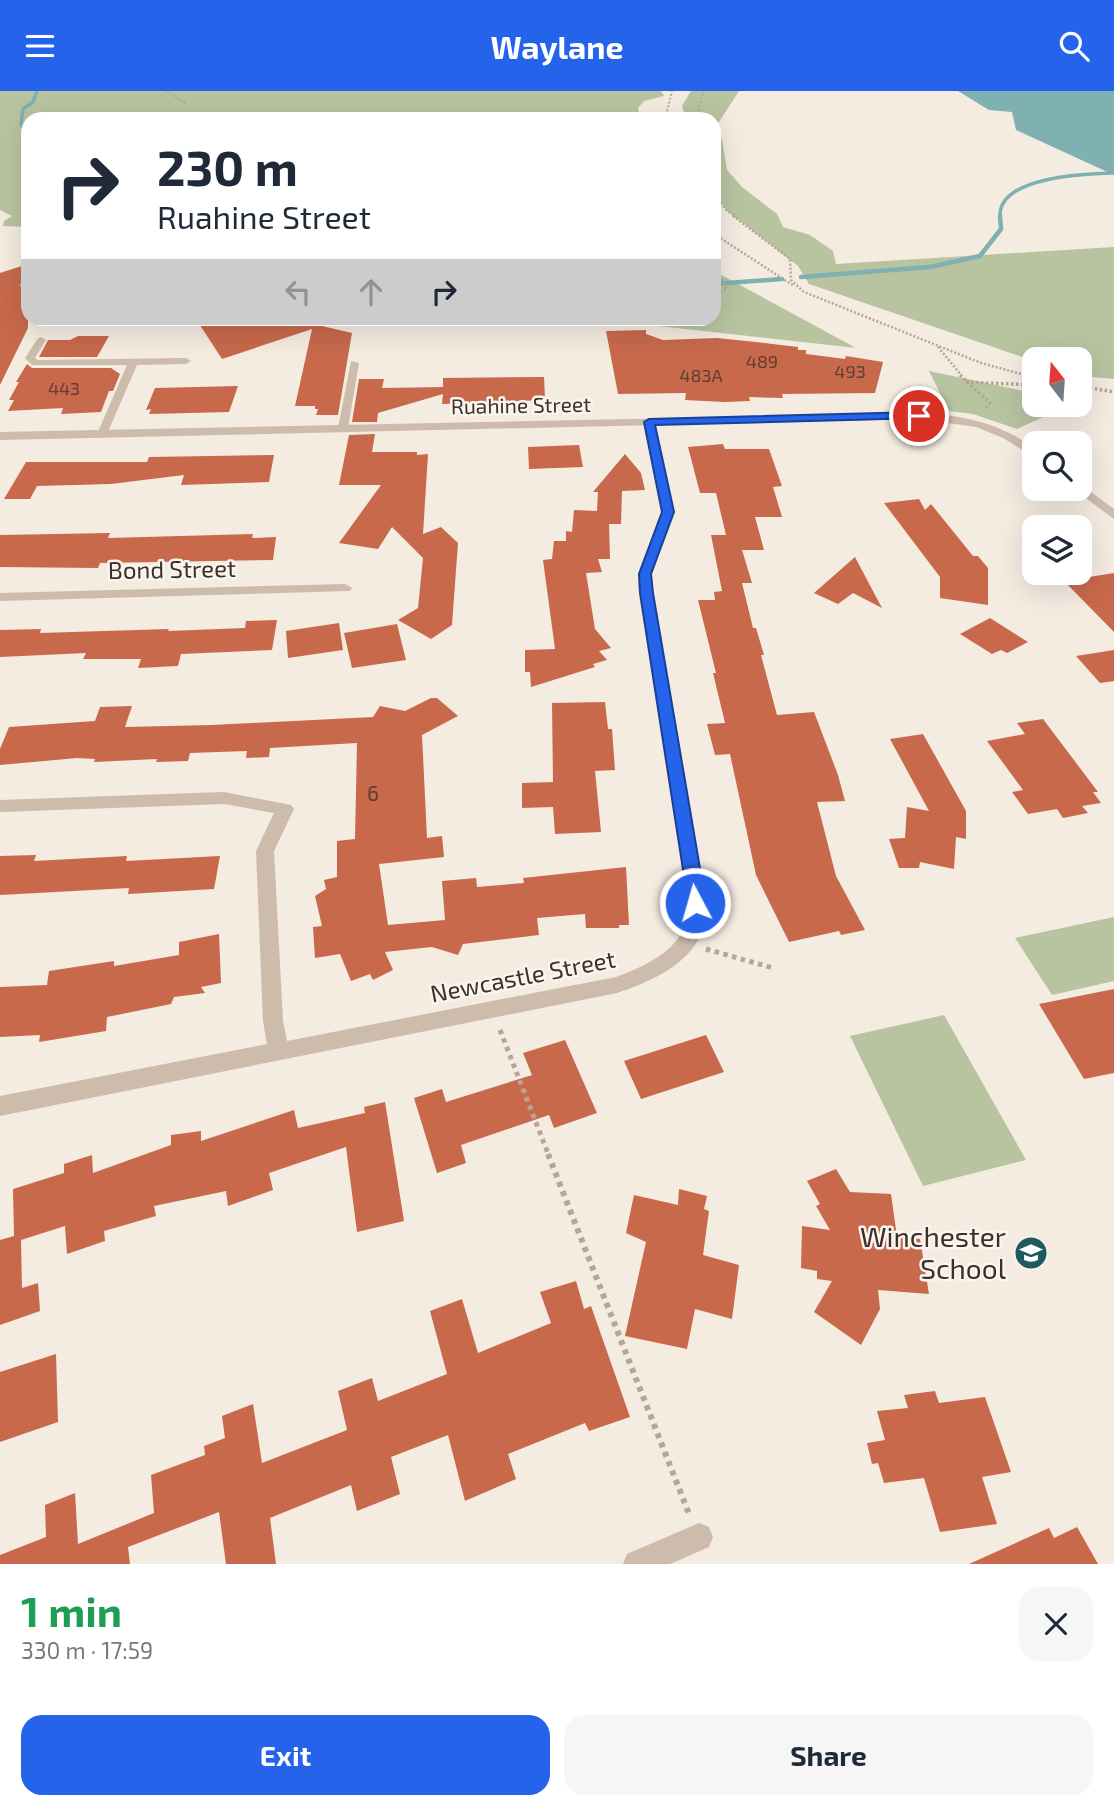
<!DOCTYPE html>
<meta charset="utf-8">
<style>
:root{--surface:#fff;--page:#f6f6f7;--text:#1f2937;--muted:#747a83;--accent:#2563eb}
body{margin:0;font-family:"Exo 2",sans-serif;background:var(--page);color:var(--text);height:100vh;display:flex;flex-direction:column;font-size:26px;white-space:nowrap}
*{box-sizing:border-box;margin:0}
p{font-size:23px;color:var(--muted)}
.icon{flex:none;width:38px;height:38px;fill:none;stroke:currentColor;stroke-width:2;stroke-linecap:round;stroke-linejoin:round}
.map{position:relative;height:1473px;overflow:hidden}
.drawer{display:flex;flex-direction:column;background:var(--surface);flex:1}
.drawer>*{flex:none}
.hud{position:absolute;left:21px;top:21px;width:700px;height:214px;border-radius:21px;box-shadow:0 7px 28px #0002;background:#fff;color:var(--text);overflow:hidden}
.needle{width:46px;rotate:343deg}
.fabs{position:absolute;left:1022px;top:256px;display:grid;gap:14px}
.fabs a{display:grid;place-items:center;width:70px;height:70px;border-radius:14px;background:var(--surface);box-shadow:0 7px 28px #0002;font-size:35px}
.pin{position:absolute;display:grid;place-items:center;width:60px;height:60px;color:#fff;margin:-30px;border:4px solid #fff;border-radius:50%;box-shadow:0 2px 7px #0007}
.me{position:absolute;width:77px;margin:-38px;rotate:354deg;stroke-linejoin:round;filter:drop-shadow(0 0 5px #0008)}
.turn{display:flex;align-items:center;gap:24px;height:147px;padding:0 21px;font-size:32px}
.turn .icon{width:91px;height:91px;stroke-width:2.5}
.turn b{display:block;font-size:49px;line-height:60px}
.lanes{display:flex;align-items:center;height:66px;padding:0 21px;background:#0003;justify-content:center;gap:35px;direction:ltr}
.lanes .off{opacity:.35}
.round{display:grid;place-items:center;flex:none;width:74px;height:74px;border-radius:21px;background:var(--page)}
.head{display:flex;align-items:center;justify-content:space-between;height:119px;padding:0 21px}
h1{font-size:42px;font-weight:700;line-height:52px;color:#1e9e55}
.action{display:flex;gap:14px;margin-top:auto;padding:14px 21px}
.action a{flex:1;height:80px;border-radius:21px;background:var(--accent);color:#fff;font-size:28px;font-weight:700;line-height:80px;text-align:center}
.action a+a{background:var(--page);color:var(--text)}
header{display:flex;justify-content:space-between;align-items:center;height:91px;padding:0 21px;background:var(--accent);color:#fff;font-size:32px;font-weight:700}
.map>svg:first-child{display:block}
.green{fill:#b8c4a0}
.water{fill:#7fb0b2}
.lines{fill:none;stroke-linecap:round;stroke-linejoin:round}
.stream-far1{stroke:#7fb0b2;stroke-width:3.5}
.stream{stroke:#7fb0b2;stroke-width:4.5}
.building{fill:#c8694b}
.path-far4{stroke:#b9a596;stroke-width:2;stroke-dasharray:2 2;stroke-linecap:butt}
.path-far3{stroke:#b9a596;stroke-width:2.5;stroke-dasharray:2 2;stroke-linecap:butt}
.path-far2{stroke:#b9a596;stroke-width:3.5;stroke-dasharray:2.5 2.5;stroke-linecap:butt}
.path-far1{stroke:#b9a596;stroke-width:5;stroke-dasharray:4.5 4.5;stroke-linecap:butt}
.path{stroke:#b9a596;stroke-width:6;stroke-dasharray:5 5;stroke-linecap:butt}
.service{fill:#cdbbac;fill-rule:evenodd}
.minor{fill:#cdbbac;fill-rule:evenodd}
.tertiary{fill:#cdbbac;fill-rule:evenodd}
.route{fill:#2563eb;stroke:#184099;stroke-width:2}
.labels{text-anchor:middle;stroke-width:5;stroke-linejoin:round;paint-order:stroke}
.far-number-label{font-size:18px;fill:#5e3e33}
.far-street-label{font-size:21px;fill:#3b302b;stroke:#fbf5ee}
.number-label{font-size:21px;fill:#5e3e33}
.street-label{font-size:24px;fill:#3b302b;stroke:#fbf5ee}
.near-poi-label{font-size:28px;fill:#3b302b;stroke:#fbf5ee;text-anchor:end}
</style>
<header><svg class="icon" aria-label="menu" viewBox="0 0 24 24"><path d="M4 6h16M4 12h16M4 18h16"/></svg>Waylane<svg class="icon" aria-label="search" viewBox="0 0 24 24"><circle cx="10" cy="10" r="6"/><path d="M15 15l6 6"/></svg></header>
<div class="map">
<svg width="1114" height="1473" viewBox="0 0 1114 1473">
<rect width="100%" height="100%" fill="#f4ebe1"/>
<path class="green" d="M 0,0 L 661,0 L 664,5 L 644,10 L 638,17 L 639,22 L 635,21 L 630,28 L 28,28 L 28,136 L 3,135 L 4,130 L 12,125 L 0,119 Z
M 691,0 L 739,0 L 719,31 L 714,34 L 714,28 L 686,28 L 682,15 Z
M 714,37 L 722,48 L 727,79 L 742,96 L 777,123 L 783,136 L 810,144 L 833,160 L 836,173 L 1114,156 L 1114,288 L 1080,285 L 1080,268 L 1034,268 L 1034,270 L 809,193 L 798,175 L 726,119 L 714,101 Z
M 714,180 L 856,257 L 604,229 L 550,228 L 714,228 Z
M 929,280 L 1034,302 L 1034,313 L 1072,313 L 1017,338 L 973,323 L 949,320 Z
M 1114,826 L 1114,890 L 1052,904 L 1015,847 Z
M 944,924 L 1026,1069 L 923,1095 L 850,945 Z"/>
<path class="water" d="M 958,0 L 1114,0 L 1114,84 L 1016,39 L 1012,21 L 989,19 Z"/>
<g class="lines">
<path class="stream-far1" d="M 28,49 L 21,33 L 23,18 L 33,11 L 37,0
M 1000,126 C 998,85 1086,83 1114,82"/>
<path class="stream" d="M 801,186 L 930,176 L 980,165 L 1001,138 L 1000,125
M 714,193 L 782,188"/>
</g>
<path class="building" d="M 28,173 L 20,195 L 28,195 L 28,237 L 0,294 L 0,182 Z
M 196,228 L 330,228 L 331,232 L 322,235 L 352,242 L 338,324 L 316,324 L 318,318 L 315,318 L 315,315 L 295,315 L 312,238 L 222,268 Z
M 646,239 L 646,243 L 663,249 L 717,247 L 756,251 L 798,256 L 798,259 L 806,259 L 806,263 L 845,268 L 846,265 L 883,271 L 875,302 L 782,303 L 783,307 L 749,306 L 750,310 L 724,311 L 685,309 L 686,302 L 618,303 L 606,240 Z
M 78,245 L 109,245 L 97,266 L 39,266 L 48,249 L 70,249 Z
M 27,273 L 32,277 L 111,277 L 120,283 L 113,300 L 109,300 L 101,321 L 61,323 L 63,317 L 8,320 L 14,309 L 9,309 L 19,291 L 16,291 Z
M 544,286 L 545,309 L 442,313 L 443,303 L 378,322 L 377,331 L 352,331 L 359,288 L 384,288 L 382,297 L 443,296 L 443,287 Z
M 238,295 L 229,321 L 149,323 L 151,318 L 146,319 L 155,297 Z
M 375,343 L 372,361 L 417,361 L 417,364 L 428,363 L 423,443 L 441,436 L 458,452 L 452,534 L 431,548 L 398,529 L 418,517 L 423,467 L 392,436 L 378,458 L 339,452 L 381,394 L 339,394 L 349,344 Z
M 723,353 L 725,358 L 769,358 L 782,395 L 773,396 L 782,426 L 755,426 L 764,459 L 742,459 L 752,492 L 742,492 L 753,537 L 756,537 L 764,564 L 761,564 L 777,624 L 814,621 L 838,684 L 845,710 L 817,711 L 836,785 L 865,839 L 841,844 L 839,840 L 789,851 L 756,784 L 730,663 L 715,664 L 707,633 L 725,632 L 713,582 L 716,582 L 698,509 L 715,509 L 714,501 L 722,500 L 711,444 L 726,444 L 716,402 L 700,402 L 688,356 Z
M 579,354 L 583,376 L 529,378 L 528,356 Z
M 625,363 L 641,382 L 645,399 L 622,400 L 621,433 L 609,433 L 610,468 L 598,468 L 602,481 L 586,482 L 595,538 L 611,557 L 599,560 L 607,569 L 593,573 L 595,576 L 531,596 L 530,581 L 525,581 L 525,559 L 555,558 L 543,469 L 552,468 L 554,450 L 566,450 L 566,440 L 572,441 L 574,419 L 597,420 L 598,401 L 593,401 Z
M 274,364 L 269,391 L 181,394 L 184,384 L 111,393 L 37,395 L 30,408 L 4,408 L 26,371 L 147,371 L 149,366 Z
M 919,408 L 925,419 L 931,413 L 973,465 L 978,465 L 988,477 L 988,514 L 940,507 L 940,486 L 884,412 Z
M 110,442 L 108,447 L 253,443 L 252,447 L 276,446 L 273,469 L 100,472 L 98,477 L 0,476 L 0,444 Z
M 855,466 L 882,517 L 853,502 L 838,513 L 814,502 Z
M 1114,482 L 1114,541 L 1064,490 Z
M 990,527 L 1028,551 L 1007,562 L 1001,559 L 992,563 L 960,543 Z
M 277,529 L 272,559 L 181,563 L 178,575 L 138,577 L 141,568 L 83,568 L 86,562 L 0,566 L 0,539 L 41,538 L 40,542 L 169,538 L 168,540 L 245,537 L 246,530 Z
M 339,532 L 343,559 L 288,567 L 286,540 Z
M 397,533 L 406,569 L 352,577 L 344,542 Z
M 1114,559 L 1114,590 L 1100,592 L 1076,565 Z
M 431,607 L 437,607 L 458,625 L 422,644 L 427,747 L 442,745 L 444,766 L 379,773 L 388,834 L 445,829 L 442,790 L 476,787 L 477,796 L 524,792 L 523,787 L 626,776 L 629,834 L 619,834 L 619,837 L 586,837 L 585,823 L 537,827 L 539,844 L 463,853 L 458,864 L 432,856 L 385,861 L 393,879 L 373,889 L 370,883 L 351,890 L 340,863 L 315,867 L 313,836 L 322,835 L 315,805 L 326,798 L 324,789 L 337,786 L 337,750 L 355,748 L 357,652 L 270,657 L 269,666 L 246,667 L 247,660 L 190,662 L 188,670 L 156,671 L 157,668 L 94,671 L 95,668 L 77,667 L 0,674 L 0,658 L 9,636 L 95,630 L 100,616 L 132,615 L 125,636 L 212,634 L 373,626 L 380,615 L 405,620 Z
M 605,611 L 608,638 L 612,638 L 615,679 L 595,680 L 601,741 L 555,743 L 553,716 L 522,717 L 522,692 L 553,691 L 552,612 Z
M 1043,628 L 1098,701 L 1093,701 L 1101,712 L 1082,715 L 1088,722 L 1063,727 L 1057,718 L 1028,723 L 1012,701 L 1023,699 L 987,650 L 1025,643 L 1017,632 Z
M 923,643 L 966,720 L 966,748 L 956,746 L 954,778 L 920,771 L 919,777 L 899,777 L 889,748 L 905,747 L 907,716 L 929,720 L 890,648 Z
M 36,764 L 34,770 L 127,765 L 126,770 L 220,765 L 214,798 L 128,803 L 129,797 L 0,804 L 0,765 Z
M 219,843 L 221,892 L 201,896 L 205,902 L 174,906 L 171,913 L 107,926 L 106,940 L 39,951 L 40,944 L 0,946 L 0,896 L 47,894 L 49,880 L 114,870 L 114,875 L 179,864 L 179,851 Z
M 1114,898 L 1114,982 L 1084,988 L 1039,913 Z
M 706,944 L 724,981 L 641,1008 L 624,970 Z
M 565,949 L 597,1022 L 554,1037 L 549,1024 L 461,1054 L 466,1072 L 437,1082 L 414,1007 L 442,998 L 446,1011 L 532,984 L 523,962 Z
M 385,1011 L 404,1130 L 357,1141 L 346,1056 L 269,1082 L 273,1099 L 228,1115 L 226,1100 L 154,1115 L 156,1125 L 104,1140 L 105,1150 L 67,1163 L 65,1135 L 21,1149 L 22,1197 L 38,1192 L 40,1220 L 0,1234 L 0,1149 L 14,1145 L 13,1098 L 64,1082 L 64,1073 L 92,1064 L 93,1082 L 171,1054 L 171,1044 L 201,1040 L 201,1050 L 294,1019 L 298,1037 L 365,1022 L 364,1016 Z
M 836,1078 L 850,1101 L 891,1103 L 897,1146 L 920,1148 L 929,1203 L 878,1199 L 880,1218 L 861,1254 L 814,1221 L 832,1190 L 817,1188 L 817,1180 L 801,1177 L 802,1135 L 830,1139 L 816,1115 L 820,1113 L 807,1090 Z
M 679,1098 L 707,1105 L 704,1118 L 709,1120 L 703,1164 L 739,1174 L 732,1228 L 695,1218 L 687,1258 L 625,1245 L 646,1151 L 626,1142 L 634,1104 L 678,1114 Z
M 576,1190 L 584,1218 L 591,1215 L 630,1326 L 589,1340 L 585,1332 L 508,1363 L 516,1388 L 465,1410 L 448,1344 L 391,1366 L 400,1403 L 357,1420 L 351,1394 L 270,1427 L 276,1473 L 226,1473 L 219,1421 L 128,1456 L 130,1473 L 0,1473 L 0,1464 L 46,1446 L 45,1414 L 75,1402 L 78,1453 L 154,1422 L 151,1384 L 205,1364 L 204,1355 L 225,1347 L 222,1325 L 253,1313 L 262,1372 L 347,1339 L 338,1300 L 372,1287 L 378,1310 L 447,1283 L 430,1220 L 462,1208 L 478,1262 L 551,1232 L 540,1201 Z
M 56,1263 L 58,1331 L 0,1351 L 0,1281 Z
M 935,1300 L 939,1312 L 985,1306 L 1011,1381 L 982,1386 L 997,1433 L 940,1441 L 924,1387 L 884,1392 L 878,1372 L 872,1373 L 867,1352 L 885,1349 L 877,1320 L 908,1317 L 904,1304 Z
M 1077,1436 L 1098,1473 L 969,1473 L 1049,1437 L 1054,1447 Z"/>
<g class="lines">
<path class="path-far4" d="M 167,0 L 186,13
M 665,28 L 672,0
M 699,28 L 699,14 L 704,0
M 714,102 L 726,119 L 736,126"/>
<path class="path-far3" d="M 733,125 L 790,168 L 791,189 L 804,201 L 981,272 L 1029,285
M 714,143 L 794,195
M 714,186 L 722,189 L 727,198 L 714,203
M 938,256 L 962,285"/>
<path class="path-far2" d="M 960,284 L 990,312 L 985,319
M 1022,284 L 1034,287
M 966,291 L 1034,294
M 1080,295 L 1114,301"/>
<path class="path-far1" d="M 706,858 L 773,877
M 500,939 L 549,1065"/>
<path class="path" d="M 548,1063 L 689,1423"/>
<path class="service" d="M 41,246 L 46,249 L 35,267 L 38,269 L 186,267 L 191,270 L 186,273 L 137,274 L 107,343 L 102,346 L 97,343 L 127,274 L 32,274 L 25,267 L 38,247 Z
M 351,270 L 359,272 L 348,337 L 343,340 L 338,337 Z"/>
<path class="minor" d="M 649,328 L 655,331 L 674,421 L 652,483 L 653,502 L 706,817 C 707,866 656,889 617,902 L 0,1025 L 0,1005 L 267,953 L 263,930 L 256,760 L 274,722 L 224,713 L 0,721 L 0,709 L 224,701 L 291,714 L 294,718 L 274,760 L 283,930 L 287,950 L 616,886 C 643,876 680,860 687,828 C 689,818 686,806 686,795 L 639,502 L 638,483 L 662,421 L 643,331 Z
M 345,493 L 352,497 L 350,500 L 0,510 L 0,502 Z
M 699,1432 L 709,1436 L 713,1446 L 709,1456 L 670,1473 L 623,1473 L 627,1463 Z"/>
<path class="tertiary" d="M 920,322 C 962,324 1000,332 1034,357 L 1034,366 L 1003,347 L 976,336 L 920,328 L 0,349 L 0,341 Z
M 1080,393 L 1114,418 L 1114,428 L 1076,400 L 1074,397 L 1080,397 Z"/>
</g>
<path class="route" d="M 919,321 L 923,322 L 923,327 L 655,334 L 674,421 L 651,483 L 653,502 L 703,795 L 701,817 L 689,817 L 640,502 L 639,483 L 662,421 L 644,331 L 649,328 Z"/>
<defs>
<symbol id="school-disc" viewBox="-11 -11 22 22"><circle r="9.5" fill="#1f5a5e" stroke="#fbf5ee"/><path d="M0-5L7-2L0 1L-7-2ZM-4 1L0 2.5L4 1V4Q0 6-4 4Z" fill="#fff"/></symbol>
</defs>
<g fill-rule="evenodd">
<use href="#school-disc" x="1012" y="1143" width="38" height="38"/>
</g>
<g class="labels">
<g class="far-number-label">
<text x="762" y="277">489</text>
<text x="850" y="287">493</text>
<text x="701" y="291">483A</text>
<text x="64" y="304">443</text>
</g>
<g class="far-street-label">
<text transform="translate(521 315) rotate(-1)" y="7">Ruahine Street</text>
</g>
<g class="number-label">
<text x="373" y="710">6</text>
</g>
<g class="street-label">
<text transform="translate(172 479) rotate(-1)" y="8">Bond Street</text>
<text transform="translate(523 886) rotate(-11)" y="8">Newcastle Street</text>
</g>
<g class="near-poi-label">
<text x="1006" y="1156">Winchester<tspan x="1006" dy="32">School</tspan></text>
</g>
</g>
</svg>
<div class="fabs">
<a><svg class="needle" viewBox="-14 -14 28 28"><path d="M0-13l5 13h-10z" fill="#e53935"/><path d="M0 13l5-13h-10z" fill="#747a83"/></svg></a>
<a><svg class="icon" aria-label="search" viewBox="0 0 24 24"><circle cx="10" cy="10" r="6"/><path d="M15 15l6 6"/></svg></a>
<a><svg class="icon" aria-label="layers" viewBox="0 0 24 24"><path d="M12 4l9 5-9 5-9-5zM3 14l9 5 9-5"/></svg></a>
</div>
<div class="pin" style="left:919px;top:325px;background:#d93025"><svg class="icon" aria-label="arrive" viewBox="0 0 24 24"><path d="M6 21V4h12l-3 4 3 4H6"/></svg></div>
<svg class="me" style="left:695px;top:812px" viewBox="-20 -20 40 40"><circle r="17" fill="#2563eb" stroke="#fff" stroke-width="3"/><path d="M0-11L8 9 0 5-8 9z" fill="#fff"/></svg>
<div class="hud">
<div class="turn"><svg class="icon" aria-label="right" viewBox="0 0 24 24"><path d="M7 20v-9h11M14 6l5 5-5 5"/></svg><div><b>230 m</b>Ruahine Street</div></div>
<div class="lanes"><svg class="icon off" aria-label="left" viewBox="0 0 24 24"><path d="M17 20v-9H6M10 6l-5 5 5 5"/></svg><svg class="icon off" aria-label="ahead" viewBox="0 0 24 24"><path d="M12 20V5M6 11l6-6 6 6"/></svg><svg class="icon" aria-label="right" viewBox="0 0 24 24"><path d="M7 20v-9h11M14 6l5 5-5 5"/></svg></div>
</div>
</div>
<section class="drawer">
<div class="head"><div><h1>1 min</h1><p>330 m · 17:59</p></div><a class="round"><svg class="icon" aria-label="close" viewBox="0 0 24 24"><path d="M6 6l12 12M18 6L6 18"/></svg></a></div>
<div class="action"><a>Exit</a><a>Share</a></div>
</section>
